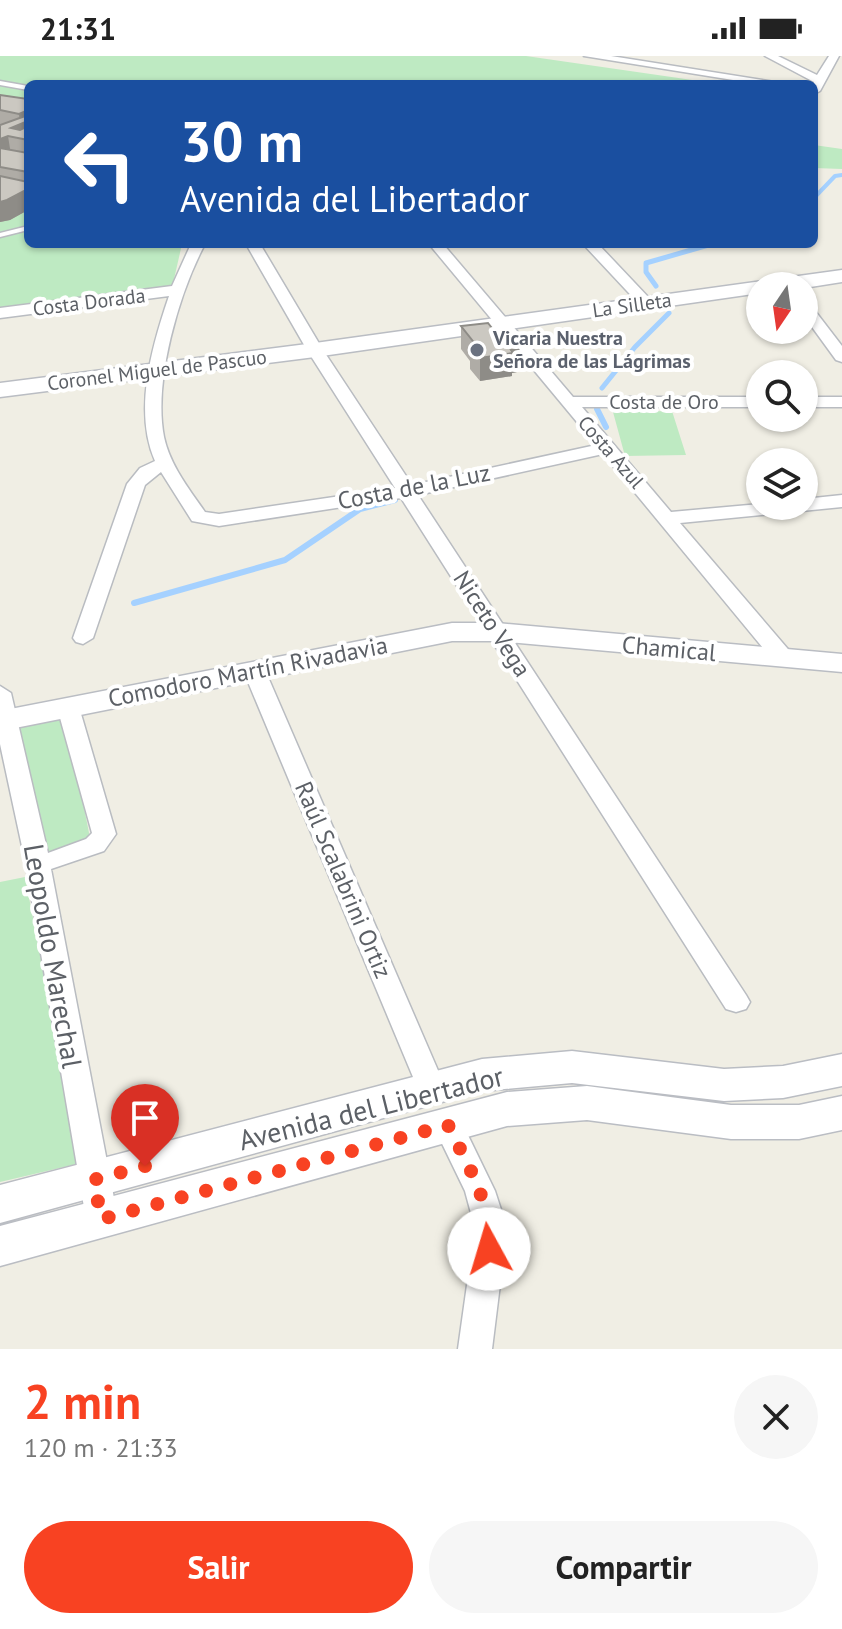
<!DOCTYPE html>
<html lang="es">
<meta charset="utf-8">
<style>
:root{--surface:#fff;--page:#f6f6f6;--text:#222;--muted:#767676;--accent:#f84222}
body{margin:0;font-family:"PT Sans",sans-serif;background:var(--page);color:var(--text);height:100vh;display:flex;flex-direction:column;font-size:30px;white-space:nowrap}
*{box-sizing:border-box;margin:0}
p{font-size:26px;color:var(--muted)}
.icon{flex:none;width:44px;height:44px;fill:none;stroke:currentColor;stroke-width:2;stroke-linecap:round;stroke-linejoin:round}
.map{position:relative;height:1293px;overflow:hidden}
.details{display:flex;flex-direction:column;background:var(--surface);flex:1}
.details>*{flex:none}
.guide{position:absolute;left:24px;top:24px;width:794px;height:168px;border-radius:12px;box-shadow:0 2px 6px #0004;background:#1a4fa0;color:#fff;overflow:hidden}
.needle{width:52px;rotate:193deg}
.controls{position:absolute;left:746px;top:216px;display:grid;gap:16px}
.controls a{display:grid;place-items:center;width:72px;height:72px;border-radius:50%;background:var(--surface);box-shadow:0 2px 6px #0004;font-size:40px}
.pin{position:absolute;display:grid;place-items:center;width:68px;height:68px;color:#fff;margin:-82px -34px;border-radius:50% 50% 50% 0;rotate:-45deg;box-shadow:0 0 8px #0007}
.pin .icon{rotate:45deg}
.me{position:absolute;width:88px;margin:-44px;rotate:354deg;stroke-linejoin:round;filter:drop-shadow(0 0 6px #0008)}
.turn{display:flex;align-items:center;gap:28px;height:168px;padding:0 24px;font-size:36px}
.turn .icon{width:104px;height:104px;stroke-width:2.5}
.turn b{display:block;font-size:56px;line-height:68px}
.round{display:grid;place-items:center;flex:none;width:84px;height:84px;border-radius:42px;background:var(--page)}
.overview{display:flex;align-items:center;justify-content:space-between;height:136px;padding:0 24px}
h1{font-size:48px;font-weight:600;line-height:60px;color:var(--accent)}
.cta{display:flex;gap:16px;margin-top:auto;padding:16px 24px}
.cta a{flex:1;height:92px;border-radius:48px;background:var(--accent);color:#fff;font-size:32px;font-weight:600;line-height:92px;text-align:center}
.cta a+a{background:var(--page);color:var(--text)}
.status{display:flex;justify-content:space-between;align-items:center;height:56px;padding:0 40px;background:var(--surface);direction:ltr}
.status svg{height:22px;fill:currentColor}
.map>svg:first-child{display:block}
.green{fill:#beeac2}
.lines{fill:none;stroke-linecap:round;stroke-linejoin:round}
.stream-far2{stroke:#a5d1ff;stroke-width:4}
.stream-far1{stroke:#a5d1ff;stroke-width:5}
.stream{stroke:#a5d1ff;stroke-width:6}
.lane-casing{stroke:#b9bcc1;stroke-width:3}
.street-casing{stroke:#b9bcc1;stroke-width:3}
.secondary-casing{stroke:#babdc3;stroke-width:3}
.lane{fill:#fff;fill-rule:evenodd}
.street{fill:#fff;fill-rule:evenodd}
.secondary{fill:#fff;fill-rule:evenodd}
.wall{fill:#afaca6}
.shaded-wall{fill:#8e8c87}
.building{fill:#cbc8c1;stroke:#8e8c87;stroke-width:2}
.route{stroke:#f84222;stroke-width:14;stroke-dasharray:0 25.2}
.worship-dot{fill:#6b7280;stroke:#fff;stroke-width:3}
.labels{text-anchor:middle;stroke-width:8;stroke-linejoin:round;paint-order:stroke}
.far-street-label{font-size:20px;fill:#5c6066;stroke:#fff}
.far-worship-label{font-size:20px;font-weight:bold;fill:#5b616d;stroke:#fff;text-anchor:start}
.street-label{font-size:24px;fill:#5c6066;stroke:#fff}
.near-street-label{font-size:28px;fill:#5c6066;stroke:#fff}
</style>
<div class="status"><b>21:31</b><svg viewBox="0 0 49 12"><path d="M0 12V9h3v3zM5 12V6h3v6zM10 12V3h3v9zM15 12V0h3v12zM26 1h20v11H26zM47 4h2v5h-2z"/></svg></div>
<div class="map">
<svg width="842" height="1293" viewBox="0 0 842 1293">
<rect width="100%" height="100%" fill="#f0eee4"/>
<path class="green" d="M 0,0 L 526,0 L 720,28 L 28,28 L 28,188 L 182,188 L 172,232 L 0,253 Z
M 814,89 L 842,93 L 842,113 L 814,112 Z
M 672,355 L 686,399 L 625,400 L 613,356 Z
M 65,655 L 90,782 L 40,801 L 9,665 Z
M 25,821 L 81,1107 L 0,1126 L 0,826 Z"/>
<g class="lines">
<path class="stream-far2" d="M 814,142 L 835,120 L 842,119"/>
<path class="stream-far1" d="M 656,230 L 646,216 L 646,207 L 712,188
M 602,332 L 635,291 L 669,257"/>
<path class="stream" d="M 597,353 L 606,371
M 134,547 L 285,504 L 360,453 L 395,444"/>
<defs>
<path id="lane" d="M 0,25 L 28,30 L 28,34 L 0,29 Z
M 28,170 L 28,174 L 0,181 L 0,177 Z"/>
<path id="street" d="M 584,0 L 611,0 L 787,28 L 758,28 Z
M 765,0 L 778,0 L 817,19 L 829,0 L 839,0 L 820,35 L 814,38 L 814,26 Z
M 191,188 L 205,188 C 179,237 153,325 164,381 C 170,409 189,433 205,456 L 219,458 L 395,432 L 307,294 L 246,188 L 260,188 L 323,294 L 412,429 L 596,389 L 429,188 L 443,188 L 573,341 L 760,341 L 760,351 L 582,351 L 671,456 L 760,448 L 804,450 L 804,443 L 842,439 L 842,451 L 680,467 L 793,599 L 796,604 L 785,610 L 777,609 L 603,398 L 418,439 L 746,939 L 750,946 L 746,953 L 736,956 L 726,953 L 401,442 L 219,470 L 192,465 L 161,416 L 145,429 L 93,582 L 83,588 L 76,586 L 73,582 L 127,428 L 140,412 L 155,405 C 133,355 152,290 169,240 L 0,262 L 0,252 L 172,230 Z
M 583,188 L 598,188 L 651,244 L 651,250 L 641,250 Z
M 804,246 L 809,247 L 842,290 L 842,306 L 836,304 L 804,260 Z
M 804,341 L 842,341 L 842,351 L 804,351 Z
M 254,608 L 265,614 L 446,1033 L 442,1041 L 432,1044 L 422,1041 L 418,1033 L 243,614 Z
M 0,630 L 11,637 L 48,797 L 86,783 L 92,777 L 57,651 L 60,646 L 68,644 L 79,651 L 116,778 L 104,795 L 51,813 L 118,1163 L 113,1172 L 102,1176 L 91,1172 L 86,1163 L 26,809 L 0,688 Z
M 448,1057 L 458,1061 L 463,1069 L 495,1135 L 507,1172 L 492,1293 L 458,1293 L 475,1172 L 465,1135 L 433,1069 L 438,1061 Z"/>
<path id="secondary" d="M 842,214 L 842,226 L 804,232 L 760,230 L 760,237 L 315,301 L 0,341 L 0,327 L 315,287 Z
M 452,567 L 497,567 L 842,598 L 842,616 L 497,585 L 452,585 L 0,675 L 0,655 Z
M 572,995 L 724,1013 L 783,1010 L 842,998 L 842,1030 L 783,1042 L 724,1045 L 572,1027 L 482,1035 L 0,1167 L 0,1129 L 482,1003 Z
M 587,1030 L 731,1049 L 799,1049 L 842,1040 L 842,1074 L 799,1083 L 731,1083 L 587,1064 L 507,1070 L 0,1210 L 0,1170 L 507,1036 Z"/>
</defs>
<use href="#lane" class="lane-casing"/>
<use href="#street" class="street-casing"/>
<use href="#secondary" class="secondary-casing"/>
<use href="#lane" class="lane"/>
<use href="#street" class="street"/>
<use href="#secondary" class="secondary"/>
</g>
<path class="wall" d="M 0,39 L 28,43 L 28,154 L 10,164 L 0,166 Z
M 461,270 L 517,316 L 512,317 L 512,320 L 480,325 L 470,313 L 470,305 L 461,293 Z"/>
<path class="shaded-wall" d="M 26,55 L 28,65 L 28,84 L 11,72 L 20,68 L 19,58 Z
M 8,80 L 11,99 L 0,104 L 0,83 Z
M 28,133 L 28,154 L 10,164 L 0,166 L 0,146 Z
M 518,293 L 517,316 L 512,317 L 512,320 L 480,325 L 480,302 Z"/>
<path class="building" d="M 0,39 L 28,43 L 28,55 L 26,55 L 19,58 L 0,54 Z
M 28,59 L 28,65 L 11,72 L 20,74 L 28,70 L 28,84 L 8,80 L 0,83 L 0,69 Z
M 0,92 L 28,97 L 28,116 L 0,111 Z
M 0,120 L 28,126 L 28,133 L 7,144 L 0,146 Z
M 488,267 L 503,286 L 511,285 L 518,293 L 511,294 L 513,297 L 480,302 L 471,290 L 476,289 L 461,270 Z"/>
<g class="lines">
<path class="route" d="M 145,1110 L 93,1124 L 102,1163 L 448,1069 C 467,1108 493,1149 489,1193"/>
</g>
<circle class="worship-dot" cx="477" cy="294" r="8"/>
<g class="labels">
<g class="far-street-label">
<text transform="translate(89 246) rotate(-7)" y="7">Costa Dorada</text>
<text transform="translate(632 249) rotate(-8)" y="7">La Silleta</text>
<text transform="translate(157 314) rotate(-7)" y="7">Coronel Miguel de Pascuo</text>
<text x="664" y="353">Costa de Oro</text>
<text transform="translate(611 396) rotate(49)" y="7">Costa Azul</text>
</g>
<g class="far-worship-label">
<text x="493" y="289">Vicaria Nuestra<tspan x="493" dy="23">Señora de las Lágrimas</tspan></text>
</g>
<g class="street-label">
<text transform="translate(414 431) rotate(-11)" y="8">Costa de la Luz</text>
<text transform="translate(492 568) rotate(57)" y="8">Niceto Vega</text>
<text transform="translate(669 593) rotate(5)" y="8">Chamical</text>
<text transform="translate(248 616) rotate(-11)" y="8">Comodoro Martín Rivadavia</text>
<text transform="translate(343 824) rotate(67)" y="8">Raúl Scalabrini Ortiz</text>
</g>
<g class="near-street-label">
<text transform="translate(53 900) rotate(80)" y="10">Leopoldo Marechal</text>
<text transform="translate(371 1052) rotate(-14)" y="10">Avenida del Libertador</text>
</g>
</g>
</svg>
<div class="controls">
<a><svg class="needle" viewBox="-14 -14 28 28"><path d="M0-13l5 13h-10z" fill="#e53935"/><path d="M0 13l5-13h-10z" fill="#767676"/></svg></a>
<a><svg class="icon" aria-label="search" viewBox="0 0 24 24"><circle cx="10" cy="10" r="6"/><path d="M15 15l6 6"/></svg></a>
<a><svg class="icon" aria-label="layers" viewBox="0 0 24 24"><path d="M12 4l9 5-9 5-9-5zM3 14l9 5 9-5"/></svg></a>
</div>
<div class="pin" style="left:145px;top:1110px;background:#d93025"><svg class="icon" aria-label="arrive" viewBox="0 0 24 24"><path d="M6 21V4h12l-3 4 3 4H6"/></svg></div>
<svg class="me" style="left:489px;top:1193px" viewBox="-20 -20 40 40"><circle r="19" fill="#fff"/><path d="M0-13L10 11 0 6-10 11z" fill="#f84222"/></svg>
<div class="guide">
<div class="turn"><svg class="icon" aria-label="left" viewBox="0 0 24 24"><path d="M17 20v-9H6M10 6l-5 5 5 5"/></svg><div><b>30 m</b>Avenida del Libertador</div></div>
</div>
</div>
<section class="details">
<div class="overview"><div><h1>2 min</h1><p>120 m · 21:33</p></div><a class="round"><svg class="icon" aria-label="close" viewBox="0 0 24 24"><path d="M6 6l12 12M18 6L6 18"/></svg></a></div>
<div class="cta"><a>Salir</a><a>Compartir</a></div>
</section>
